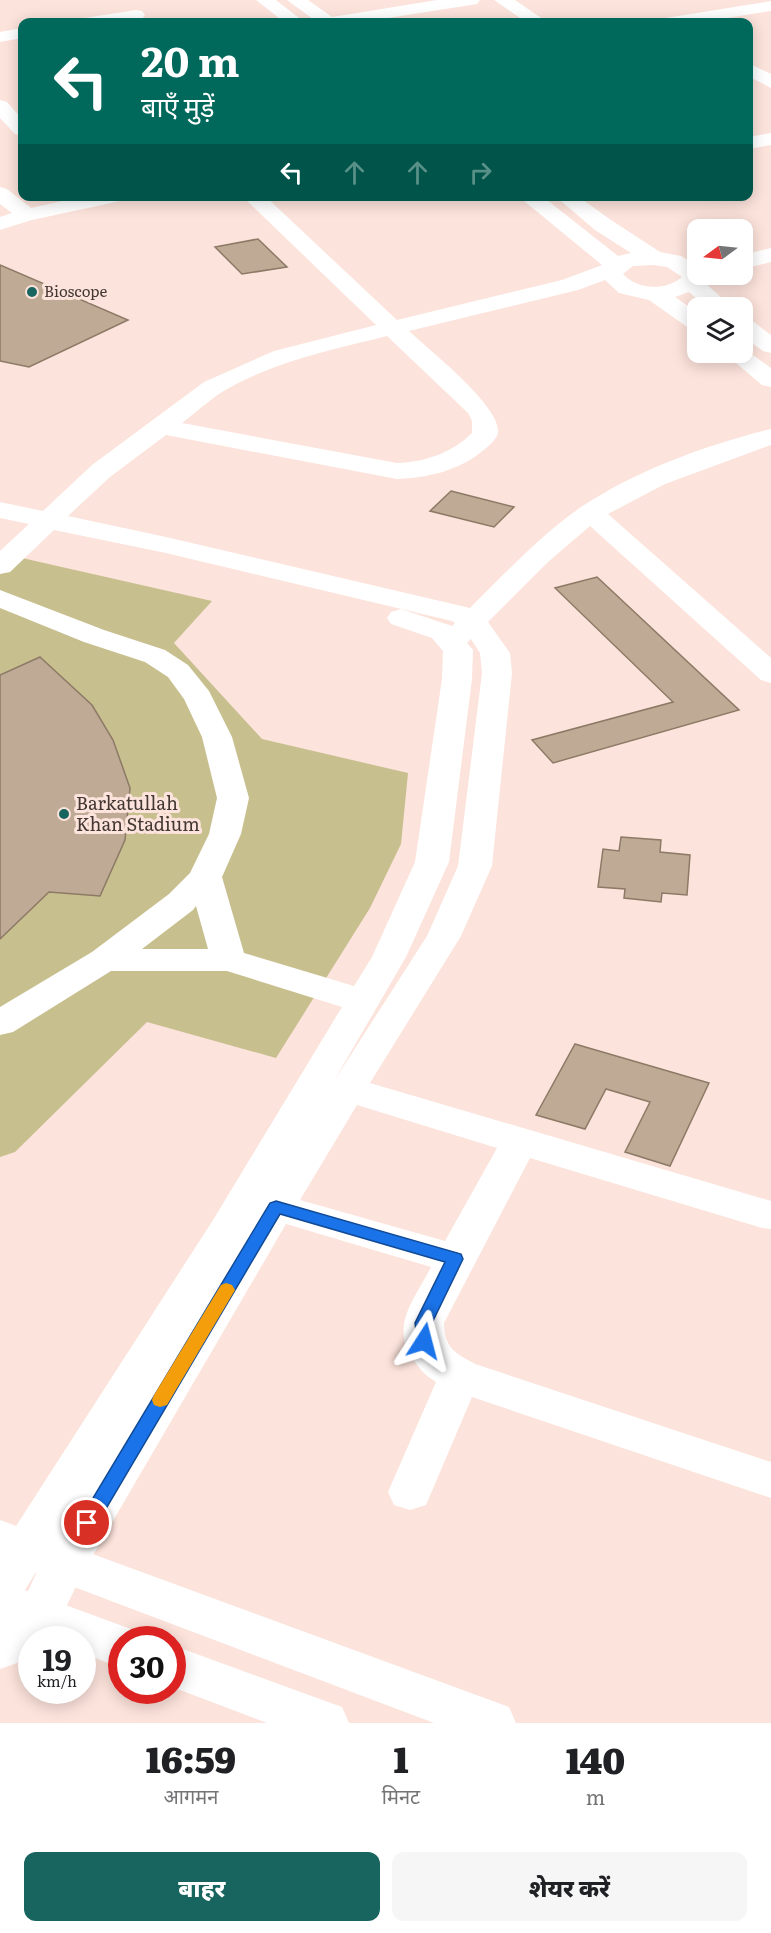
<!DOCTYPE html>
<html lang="hi">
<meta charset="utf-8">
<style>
:root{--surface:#fff;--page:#f6f6f6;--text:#202124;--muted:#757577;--accent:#18645e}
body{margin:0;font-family:Literata,"Noto Sans Devanagari",serif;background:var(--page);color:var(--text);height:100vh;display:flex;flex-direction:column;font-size:22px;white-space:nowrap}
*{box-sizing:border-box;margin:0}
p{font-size:20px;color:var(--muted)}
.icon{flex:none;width:33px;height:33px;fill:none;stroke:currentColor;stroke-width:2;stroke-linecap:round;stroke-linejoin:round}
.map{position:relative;height:1723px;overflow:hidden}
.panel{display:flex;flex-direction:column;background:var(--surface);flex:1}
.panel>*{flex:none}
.guide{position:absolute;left:18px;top:18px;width:735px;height:183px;border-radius:12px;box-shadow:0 3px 15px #0003;background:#00695c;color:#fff;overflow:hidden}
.needle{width:39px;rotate:255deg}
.controls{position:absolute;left:687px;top:219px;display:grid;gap:12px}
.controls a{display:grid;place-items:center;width:66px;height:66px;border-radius:12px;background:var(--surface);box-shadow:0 3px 15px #0003;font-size:30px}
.speed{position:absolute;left:18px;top:1626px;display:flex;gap:12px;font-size:30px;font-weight:700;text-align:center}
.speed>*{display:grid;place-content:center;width:78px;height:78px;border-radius:50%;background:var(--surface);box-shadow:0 3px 15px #0003;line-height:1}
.speed small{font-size:15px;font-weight:400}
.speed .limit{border:9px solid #d22;background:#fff;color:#111}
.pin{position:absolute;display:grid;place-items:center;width:51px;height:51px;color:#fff;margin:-26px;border:3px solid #fff;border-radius:50%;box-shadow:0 2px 6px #0007}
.me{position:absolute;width:66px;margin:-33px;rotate:9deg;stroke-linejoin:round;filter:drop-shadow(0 0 4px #0008)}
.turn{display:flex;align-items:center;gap:21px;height:126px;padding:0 24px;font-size:27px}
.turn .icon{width:78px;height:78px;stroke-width:2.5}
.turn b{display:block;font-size:42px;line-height:51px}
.lanes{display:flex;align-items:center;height:57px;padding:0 24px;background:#0003;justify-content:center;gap:30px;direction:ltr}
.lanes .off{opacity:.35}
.eta{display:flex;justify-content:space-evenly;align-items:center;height:102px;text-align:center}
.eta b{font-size:36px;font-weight:800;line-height:42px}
.cta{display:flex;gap:12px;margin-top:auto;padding:12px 24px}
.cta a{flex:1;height:69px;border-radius:12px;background:var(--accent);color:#fff;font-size:24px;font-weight:800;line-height:69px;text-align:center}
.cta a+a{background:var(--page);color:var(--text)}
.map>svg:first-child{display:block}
.green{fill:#c8bf8f}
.building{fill:#beaa95;stroke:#8d7a66;stroke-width:1.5}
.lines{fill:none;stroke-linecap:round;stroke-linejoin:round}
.minor{fill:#fff;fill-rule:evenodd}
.major{fill:#fff;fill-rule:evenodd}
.route{fill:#1a73e8;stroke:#114b97;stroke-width:1.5}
.slow{fill:#f59e0b}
.poi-dot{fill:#18645e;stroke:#fce3db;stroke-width:2}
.labels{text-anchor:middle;stroke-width:6;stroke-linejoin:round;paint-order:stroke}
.far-poi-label{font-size:15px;fill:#433733;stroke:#fce3db;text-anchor:start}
.poi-label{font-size:18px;fill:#433733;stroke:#fce3db;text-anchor:start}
</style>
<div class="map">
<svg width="771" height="1723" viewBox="0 0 771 1723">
<rect width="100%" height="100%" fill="#fce3db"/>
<path class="green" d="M 0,553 L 212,601 L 174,643 L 262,739 L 408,773 L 401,844 L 370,908 L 276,1058 L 147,1022 L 15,1152 L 0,1157 Z"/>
<path class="building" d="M 258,239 L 287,267 L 242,274 L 215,247 Z
M 0,265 L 128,320 L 29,367 L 0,361 Z
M 451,491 L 514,507 L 494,527 L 430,511 Z
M 597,577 L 739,710 L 553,763 L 532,740 L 673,702 L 555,588 Z
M 40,657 L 92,705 L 113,740 L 130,788 L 125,840 L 100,896 L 49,892 L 0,939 L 0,675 Z
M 621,837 L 661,840 L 660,852 L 690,855 L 687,895 L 662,893 L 661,902 L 624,898 L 625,889 L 598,887 L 603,849 L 619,851 Z
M 575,1044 L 709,1083 L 670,1166 L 625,1152 L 650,1102 L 606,1089 L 585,1129 L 536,1115 Z"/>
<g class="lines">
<path class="minor" d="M 256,0 L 276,0 L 304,22 L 284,22 Z
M 287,0 L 308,0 L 332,17 L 437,0 L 480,0 L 477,4 L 471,5 L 362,22 L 317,22 Z
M 494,0 L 515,0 L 547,22 L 526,22 Z
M 771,1 L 771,11 L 702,22 L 663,22 L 666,18 L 672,17 Z
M 136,10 L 142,11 L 145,15 L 142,19 L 122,22 L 82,22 L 85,18 L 91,17 Z
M 22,28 L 22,38 L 0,42 L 0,32 Z
M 748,63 L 771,74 L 771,88 L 748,76 Z
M 0,100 L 7,102 L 22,119 L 22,136 L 15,134 L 0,118 Z
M 771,133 L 771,145 L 748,149 L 748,137 Z
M 0,187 L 7,189 L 31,208 L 85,196 L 128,196 L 125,200 L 32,220 L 0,230 L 0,217 L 12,213 L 0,204 Z
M 242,196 L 265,196 L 397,320 L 562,280 L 602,265 L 518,196 L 542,196 L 618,256 L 631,253 L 595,230 L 561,201 L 565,197 L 579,197 L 611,220 L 660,252 L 681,256 L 698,266 L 698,274 L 704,274 L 703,281 L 733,308 L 707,308 L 689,292 L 675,297 L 698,313 L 698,331 L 690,329 L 649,300 L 619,293 L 605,280 L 578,290 L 409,331 C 429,350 502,407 498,433 C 496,441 486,448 480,453 C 457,471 426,478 397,479 L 166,435 L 110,477 L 68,516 L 166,537 L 470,608 C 505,573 540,536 581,507 C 637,470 706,445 771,429 L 771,445 L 665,484 L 608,514 L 771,658 L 771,683 L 761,680 L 590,526 L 548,562 L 488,622 L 510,653 L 512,673 L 492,866 L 461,936 L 370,1083 L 771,1201 L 771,1229 L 762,1228 L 530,1158 L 444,1323 C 445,1349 454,1352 475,1364 L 771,1462 L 771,1498 L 472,1397 L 426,1505 L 410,1510 L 394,1505 L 388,1492 L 436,1382 C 424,1375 419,1368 411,1356 C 391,1324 416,1297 431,1267 L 286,1224 L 82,1574 L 55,1630 L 44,1640 L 32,1640 L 32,1650 L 17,1663 L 0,1669 L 0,1620 L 23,1602 L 39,1567 L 16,1605 L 0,1611 L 0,1551 L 213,1220 L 342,1007 L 227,971 L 111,971 L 13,1032 L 0,1035 L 0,1007 L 92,952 L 169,894 L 190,873 L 209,834 L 217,798 L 202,737 L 184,699 L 168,677 L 145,662 L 84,642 L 0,608 L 0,590 L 104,630 L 165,650 L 188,665 L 209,691 L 232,737 L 249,798 L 241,834 L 222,877 L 244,953 L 354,986 L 372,957 L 415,862 L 442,679 L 443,651 L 432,638 L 391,624 L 387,618 L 391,612 L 401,609 L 452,626 L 455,623 L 452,621 L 166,553 L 54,530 L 10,572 L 0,574 L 0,551 L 29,524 L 0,518 L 0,502 L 43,511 L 92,465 L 204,382 L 274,351 L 376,325 ZM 654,265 L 667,267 L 682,277 C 666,291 637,290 623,274 L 633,266 ZM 387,336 L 468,413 L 472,421 L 472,433 C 452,453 425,462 397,463 L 182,423 C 195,413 208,401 222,392 C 272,362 331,350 387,336 ZM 471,639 L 480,653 L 482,673 L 458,866 L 427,936 L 334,1081 L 406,957 L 449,862 L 472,679 L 473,650 L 467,643 ZM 196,906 L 208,949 L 142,949 L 193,910 ZM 357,1105 L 497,1148 L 445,1241 L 300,1200 Z
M 771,248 L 771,262 L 742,269 L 742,255 Z
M 742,317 L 750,319 L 771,335 L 771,353 L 763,351 L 742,336 Z
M 742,347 L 771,368 L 771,387 L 762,385 L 723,352 L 742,352 Z"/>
<path class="major" d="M 0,1520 L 509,1707 L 516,1723 L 434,1723 L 0,1559 Z
M 0,1581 L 139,1632 L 142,1640 L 122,1640 L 122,1668 L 82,1653 L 82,1640 L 47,1640 L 0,1621 Z
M 172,1645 L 342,1707 L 349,1723 L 267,1723 L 172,1687 Z"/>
</g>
<path class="route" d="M 276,1201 L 461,1254 L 463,1259 L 432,1323 L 433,1341 L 430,1346 L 424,1348 L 418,1346 L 415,1323 L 445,1262 L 280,1214 L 94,1529 L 87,1531 L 81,1529 L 78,1523 L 270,1203 Z"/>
<path class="slow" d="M 226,1283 L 232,1285 L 235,1290 L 167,1405 L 160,1407 L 154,1405 L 152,1400 L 154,1395 L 221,1285 Z"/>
<g class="poi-dot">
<circle cx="32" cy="292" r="6"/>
<circle cx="64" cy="814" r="6"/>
</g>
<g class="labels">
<g class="far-poi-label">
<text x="44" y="297">Bioscope</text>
</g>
<g class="poi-label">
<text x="76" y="810">Barkatullah<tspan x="76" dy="21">Khan Stadium</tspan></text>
</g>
</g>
</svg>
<div class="controls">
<a><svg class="needle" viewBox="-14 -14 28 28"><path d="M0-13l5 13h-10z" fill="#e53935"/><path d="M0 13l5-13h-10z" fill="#757577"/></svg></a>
<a><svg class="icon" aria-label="layers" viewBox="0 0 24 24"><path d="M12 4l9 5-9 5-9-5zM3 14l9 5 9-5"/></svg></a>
</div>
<div class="speed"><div>19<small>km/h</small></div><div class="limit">30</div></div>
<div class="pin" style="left:87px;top:1523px;background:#d93025"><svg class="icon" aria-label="arrive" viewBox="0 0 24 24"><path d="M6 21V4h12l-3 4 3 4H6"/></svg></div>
<svg class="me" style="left:424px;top:1341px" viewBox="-20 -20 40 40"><path d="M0-17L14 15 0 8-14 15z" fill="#1a73e8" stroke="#fff" stroke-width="4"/></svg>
<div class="guide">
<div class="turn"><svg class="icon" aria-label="left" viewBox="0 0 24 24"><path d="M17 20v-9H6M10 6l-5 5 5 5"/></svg><div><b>20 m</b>बाएँ मुड़ें</div></div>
<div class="lanes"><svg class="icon" aria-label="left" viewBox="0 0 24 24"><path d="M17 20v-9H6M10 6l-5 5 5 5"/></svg><svg class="icon off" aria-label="ahead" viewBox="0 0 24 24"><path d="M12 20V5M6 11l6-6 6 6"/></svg><svg class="icon off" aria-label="ahead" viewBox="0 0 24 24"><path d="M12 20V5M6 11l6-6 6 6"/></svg><svg class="icon off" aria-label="right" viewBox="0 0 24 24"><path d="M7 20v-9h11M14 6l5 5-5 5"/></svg></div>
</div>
</div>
<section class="panel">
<div class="eta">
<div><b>16:59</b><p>आगमन</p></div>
<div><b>1</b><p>मिनट</p></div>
<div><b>140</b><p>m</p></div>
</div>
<div class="cta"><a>बाहर</a><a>शेयर करें</a></div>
</section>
